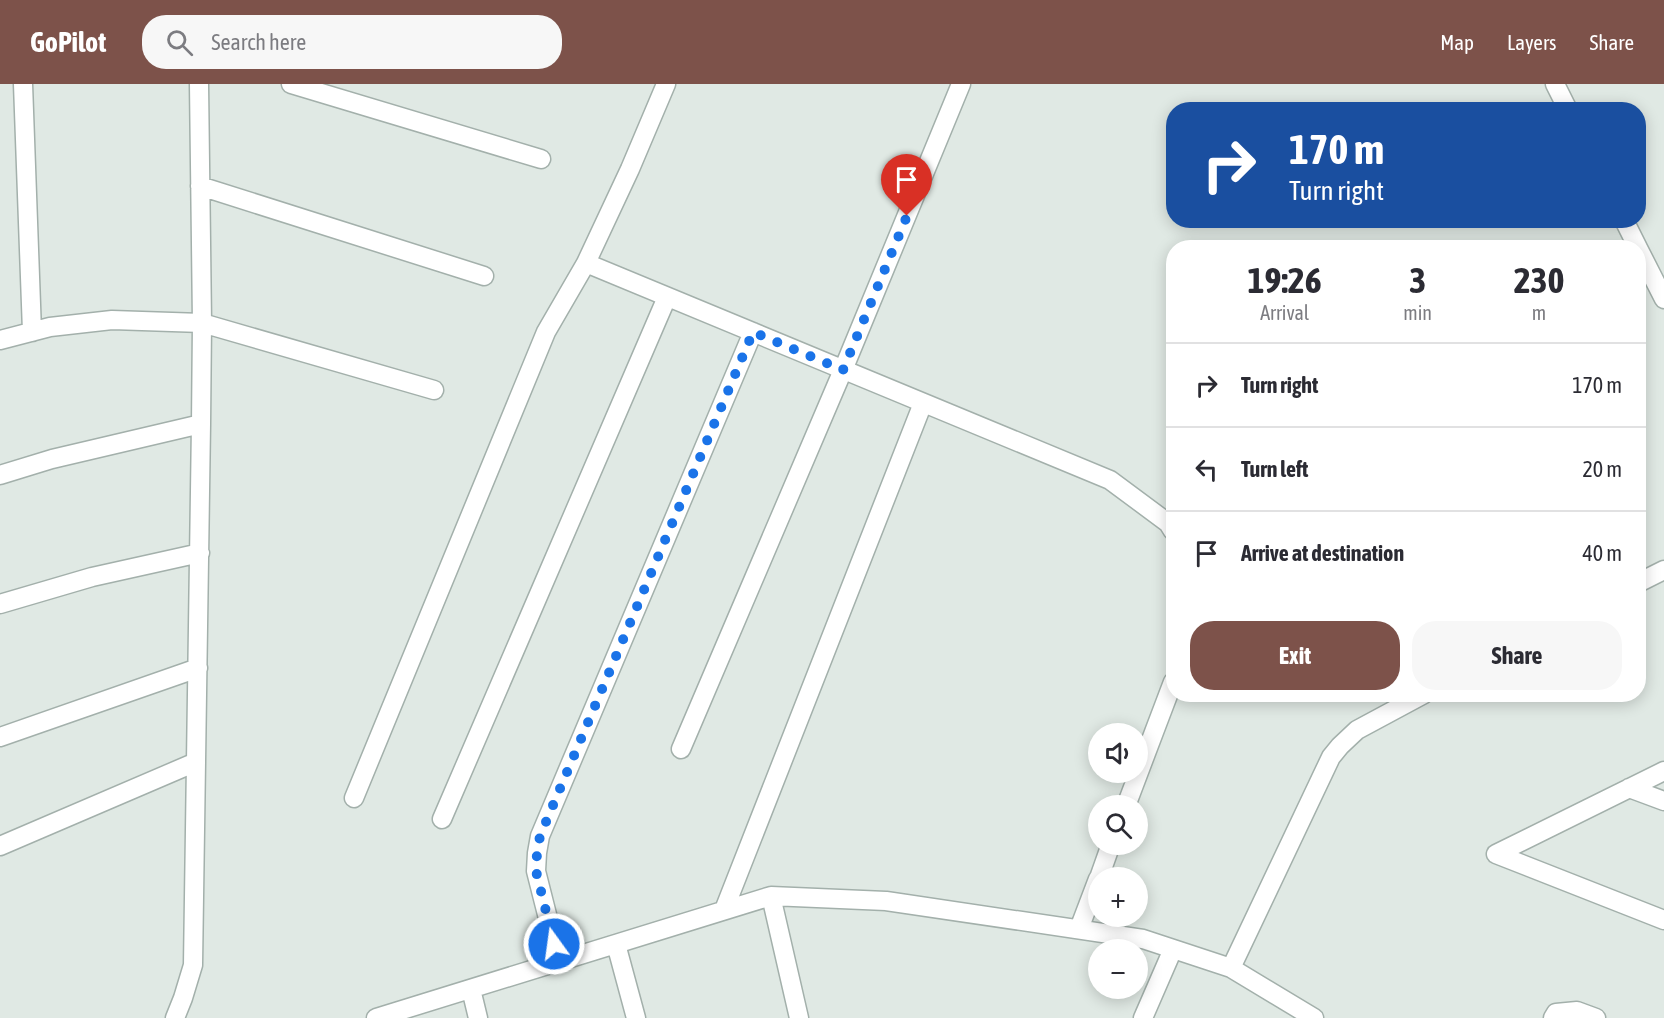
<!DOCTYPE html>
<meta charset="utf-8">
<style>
:root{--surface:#fff;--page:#f7f7f7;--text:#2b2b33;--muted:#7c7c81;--line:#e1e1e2;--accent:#7d524a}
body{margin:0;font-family:"Asap Condensed",sans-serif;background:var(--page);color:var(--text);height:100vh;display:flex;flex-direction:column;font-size:22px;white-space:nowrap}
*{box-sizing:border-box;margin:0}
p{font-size:20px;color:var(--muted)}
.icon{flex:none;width:33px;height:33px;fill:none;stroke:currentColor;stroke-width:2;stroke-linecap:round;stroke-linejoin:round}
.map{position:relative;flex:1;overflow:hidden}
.side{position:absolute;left:1166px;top:156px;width:480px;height:462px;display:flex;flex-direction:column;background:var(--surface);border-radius:24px;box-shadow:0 3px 15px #0003}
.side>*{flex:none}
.hud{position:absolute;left:1166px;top:18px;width:480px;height:126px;border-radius:24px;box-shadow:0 3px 15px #0003;background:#1a4fa0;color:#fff;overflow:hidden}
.buttons{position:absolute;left:1088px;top:639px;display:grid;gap:12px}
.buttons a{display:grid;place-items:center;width:60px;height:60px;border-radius:50%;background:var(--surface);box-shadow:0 3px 15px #0003;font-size:30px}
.pin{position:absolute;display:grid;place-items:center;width:51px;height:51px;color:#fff;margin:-62px -26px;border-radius:50% 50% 50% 0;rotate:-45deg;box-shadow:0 0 6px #0007}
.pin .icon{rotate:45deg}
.me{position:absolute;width:66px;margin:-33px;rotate:346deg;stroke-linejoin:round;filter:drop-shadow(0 0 4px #0008)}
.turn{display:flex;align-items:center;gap:21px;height:126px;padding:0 24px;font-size:27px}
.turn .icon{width:78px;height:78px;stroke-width:2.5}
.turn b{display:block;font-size:42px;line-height:51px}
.eta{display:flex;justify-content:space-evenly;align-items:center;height:102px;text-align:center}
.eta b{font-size:36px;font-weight:700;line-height:42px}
.primary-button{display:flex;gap:12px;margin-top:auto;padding:12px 24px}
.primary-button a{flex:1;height:69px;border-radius:24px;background:var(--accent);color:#fff;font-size:24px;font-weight:700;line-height:69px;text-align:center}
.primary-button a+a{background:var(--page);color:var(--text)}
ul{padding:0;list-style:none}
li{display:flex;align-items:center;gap:18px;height:84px;padding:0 24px;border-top:2px solid var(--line)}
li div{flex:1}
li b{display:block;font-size:22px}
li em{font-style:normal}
header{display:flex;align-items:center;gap:36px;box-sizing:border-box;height:84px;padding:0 30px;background:var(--accent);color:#fff}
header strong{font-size:28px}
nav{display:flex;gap:33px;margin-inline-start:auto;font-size:21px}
.search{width:420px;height:54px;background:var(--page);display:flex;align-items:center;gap:15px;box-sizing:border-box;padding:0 21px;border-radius:24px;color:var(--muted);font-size:22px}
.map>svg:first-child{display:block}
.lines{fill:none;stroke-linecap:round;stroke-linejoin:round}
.minor-casing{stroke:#a3b0ab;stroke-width:21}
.minor{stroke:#fff;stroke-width:18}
.route{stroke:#1a73e8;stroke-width:10;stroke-dasharray:0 18}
</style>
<header>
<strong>GoPilot</strong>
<div class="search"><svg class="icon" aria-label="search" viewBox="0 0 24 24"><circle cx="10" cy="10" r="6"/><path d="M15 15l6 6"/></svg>Search here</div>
<nav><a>Map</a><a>Layers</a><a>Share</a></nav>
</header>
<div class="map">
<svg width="1664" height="934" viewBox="0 0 1664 934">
<rect width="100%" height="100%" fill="#e0e9e4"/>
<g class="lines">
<defs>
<path id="minor" d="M 23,0 L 32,248
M 291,0 L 541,75
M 1555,0 L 1568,26
M 200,102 L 484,192
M 1624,136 L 1638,164
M 1638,164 L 1664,215
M 586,179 L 1110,396 L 1168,439 L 1173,447
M 0,256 L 50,243 L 112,236 L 202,239 L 434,306
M 0,391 L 52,375 L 201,340
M 1638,499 L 1664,486
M 0,520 L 92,493 L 200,469
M 0,653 L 198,584
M 681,665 L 843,286 L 961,0
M 1629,704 L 1664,717
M 354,714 L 546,248 L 586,179 L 630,85 L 666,0
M 1126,722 L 1173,598
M 442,735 L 667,213
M 0,762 L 196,678
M 1496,770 L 1664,687
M 1496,770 L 1664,836
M 1099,794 L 1111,760
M 771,812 L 799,934
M 724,826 L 923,319
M 1079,845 L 1098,795
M 616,860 L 636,934
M 559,878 L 536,787 L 537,769 L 540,752 L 753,248
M 1231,884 L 1331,673 L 1340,662 L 1357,646 L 1424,610
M 471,905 L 478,934
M 175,934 L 183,914 L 193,881 L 201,340 L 202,239 L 199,0
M 376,934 L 771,812 L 886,817 L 1143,855 L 1231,884 L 1314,934
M 1143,934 L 1173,865
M 1553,934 L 1556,929 L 1577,927 L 1596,934"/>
</defs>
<use href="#minor" class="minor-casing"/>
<use href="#minor" class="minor"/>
</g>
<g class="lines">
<path class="route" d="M 554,860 L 536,787 L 537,769 L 540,752 L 753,248 L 843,286 L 907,132"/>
</g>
</svg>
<div class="buttons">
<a><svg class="icon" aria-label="sound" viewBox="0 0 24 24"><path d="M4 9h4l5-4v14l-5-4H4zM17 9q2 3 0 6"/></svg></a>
<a><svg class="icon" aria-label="search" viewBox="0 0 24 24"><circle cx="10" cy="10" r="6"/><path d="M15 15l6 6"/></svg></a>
<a>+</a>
<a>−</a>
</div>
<div class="pin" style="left:907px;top:132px;background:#d93025"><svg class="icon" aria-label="arrive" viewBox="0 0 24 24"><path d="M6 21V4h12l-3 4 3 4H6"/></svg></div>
<svg class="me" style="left:554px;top:860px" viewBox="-20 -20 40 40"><circle r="17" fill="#1a73e8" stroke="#fff" stroke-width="3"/><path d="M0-11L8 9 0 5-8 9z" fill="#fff"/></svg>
<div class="hud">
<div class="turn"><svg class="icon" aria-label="right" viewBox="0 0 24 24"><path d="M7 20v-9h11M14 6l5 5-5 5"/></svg><div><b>170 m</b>Turn right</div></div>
</div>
<section class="side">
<div class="eta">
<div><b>19:26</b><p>Arrival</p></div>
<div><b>3</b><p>min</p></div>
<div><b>230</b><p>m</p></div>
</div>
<ul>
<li><svg class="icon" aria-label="right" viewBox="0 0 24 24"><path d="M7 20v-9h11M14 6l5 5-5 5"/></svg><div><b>Turn right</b></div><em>170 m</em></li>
<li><svg class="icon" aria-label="left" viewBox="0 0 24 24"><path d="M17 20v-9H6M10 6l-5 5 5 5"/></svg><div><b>Turn left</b></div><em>20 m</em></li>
<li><svg class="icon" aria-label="arrive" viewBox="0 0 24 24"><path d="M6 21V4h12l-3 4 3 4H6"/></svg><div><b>Arrive at destination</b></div><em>40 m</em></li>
</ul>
<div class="primary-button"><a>Exit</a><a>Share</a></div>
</section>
</div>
